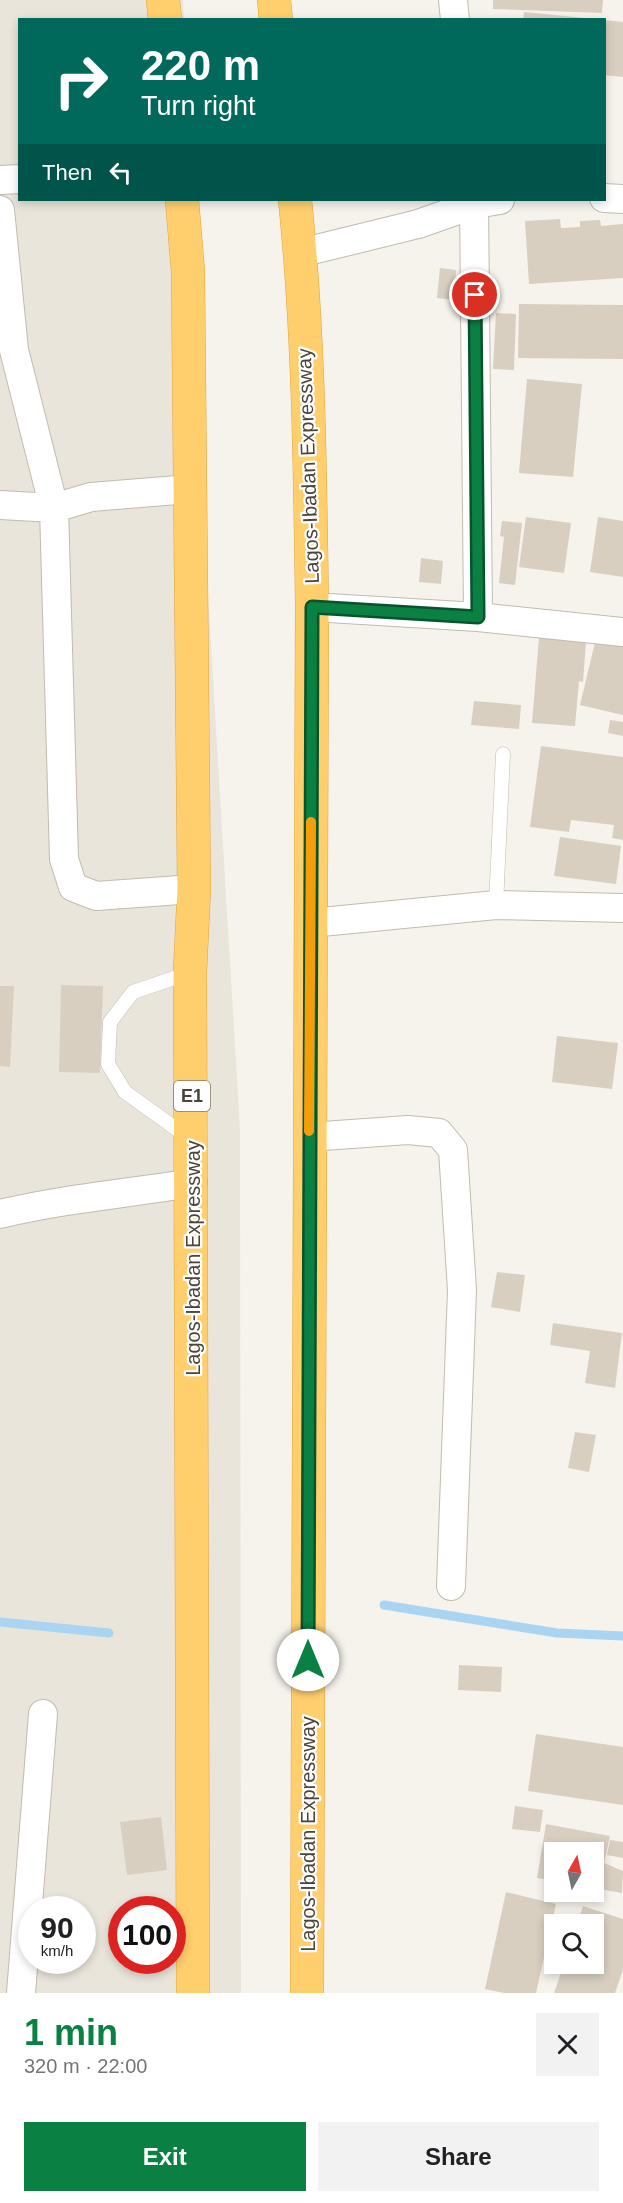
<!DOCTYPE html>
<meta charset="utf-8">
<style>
:root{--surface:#fff;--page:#f2f2f2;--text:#202124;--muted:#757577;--accent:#0b8043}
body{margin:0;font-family:Helvetica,sans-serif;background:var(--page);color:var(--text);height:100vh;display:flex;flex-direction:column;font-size:22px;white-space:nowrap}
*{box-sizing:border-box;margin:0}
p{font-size:20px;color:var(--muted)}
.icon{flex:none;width:33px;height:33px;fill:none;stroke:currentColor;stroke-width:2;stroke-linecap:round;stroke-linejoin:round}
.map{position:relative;height:1993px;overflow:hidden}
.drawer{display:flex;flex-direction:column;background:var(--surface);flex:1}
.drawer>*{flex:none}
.banner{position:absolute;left:18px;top:18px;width:588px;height:183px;border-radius:0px;box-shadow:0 3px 9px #0003;background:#00695c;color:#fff;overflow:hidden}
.needle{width:39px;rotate:9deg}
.buttons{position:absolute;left:544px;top:1842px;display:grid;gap:12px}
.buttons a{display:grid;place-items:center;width:60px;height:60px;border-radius:0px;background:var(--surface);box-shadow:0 3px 9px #0003;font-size:30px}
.speed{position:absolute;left:18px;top:1896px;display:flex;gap:12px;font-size:30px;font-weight:700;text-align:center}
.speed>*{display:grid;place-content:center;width:78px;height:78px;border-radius:50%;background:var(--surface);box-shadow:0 3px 9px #0003;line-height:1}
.speed small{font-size:15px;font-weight:400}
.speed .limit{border:9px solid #d22;background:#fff;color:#111}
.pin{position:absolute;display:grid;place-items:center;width:51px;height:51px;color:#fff;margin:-26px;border:3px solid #fff;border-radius:50%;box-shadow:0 2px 6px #0007}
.me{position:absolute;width:66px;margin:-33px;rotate:0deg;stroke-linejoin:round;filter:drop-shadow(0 0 4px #0008)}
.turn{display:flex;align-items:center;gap:21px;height:126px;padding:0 24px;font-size:27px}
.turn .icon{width:78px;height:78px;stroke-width:2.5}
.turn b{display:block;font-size:42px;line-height:51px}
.then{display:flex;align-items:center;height:57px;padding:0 24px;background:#0003;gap:12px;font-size:22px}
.round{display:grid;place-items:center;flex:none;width:63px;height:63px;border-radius:0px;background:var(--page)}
.head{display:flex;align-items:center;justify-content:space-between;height:102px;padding:0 24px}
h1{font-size:36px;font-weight:800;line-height:45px;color:var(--accent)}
.primary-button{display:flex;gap:12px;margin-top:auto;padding:12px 24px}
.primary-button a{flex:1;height:69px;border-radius:0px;background:var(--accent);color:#fff;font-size:24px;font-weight:800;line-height:69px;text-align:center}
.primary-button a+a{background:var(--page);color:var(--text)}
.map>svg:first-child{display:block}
.residential{fill:#eae5da;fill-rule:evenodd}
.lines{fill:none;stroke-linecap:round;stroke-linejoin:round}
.stream{stroke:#a9d4f2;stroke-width:9}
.building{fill:#d8cfc1}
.lane-casing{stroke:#c2bbae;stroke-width:15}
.street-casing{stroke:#c2bbae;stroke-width:30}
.highway-casing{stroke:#e0a43c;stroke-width:34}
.lane{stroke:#fff;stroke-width:14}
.street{stroke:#fff;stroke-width:28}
.highway{stroke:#ffcf6e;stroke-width:33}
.route-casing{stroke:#07532c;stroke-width:15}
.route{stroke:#0b8043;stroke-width:10}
.slow{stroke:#f59e0b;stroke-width:10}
.labels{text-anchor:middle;stroke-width:4.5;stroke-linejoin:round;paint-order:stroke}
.shield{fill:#fff;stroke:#817c74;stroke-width:1.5}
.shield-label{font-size:18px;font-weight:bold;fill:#4b4439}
.street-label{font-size:20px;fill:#4b4439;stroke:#fff}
</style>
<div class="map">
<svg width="623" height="1993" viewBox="0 0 623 1993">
<rect width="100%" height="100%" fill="#f6f3ec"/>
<path class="residential" d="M 0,0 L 183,0 L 184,19 L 20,20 L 20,200 L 191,200 L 205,545 L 240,1129 L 241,1993 L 0,1993 ZM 32,1910 L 82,1910 L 82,1960 L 32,1960 ZM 122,1910 L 172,1910 L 172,1960 L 122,1960 Z"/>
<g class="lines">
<path class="stream" d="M 384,1605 L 557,1633 L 623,1636
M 0,1622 L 109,1633"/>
</g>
<path class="building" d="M 493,0 L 603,0 L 602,13 L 493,9 Z
M 524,12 L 585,18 L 585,20 L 523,20 Z
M 604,20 L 623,22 L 623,77 L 604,75 Z
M 560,219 L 561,228 L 580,227 L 580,221 L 600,220 L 601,226 L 623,224 L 623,278 L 529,284 L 525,221 Z
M 440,268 L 456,270 L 454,300 L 437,298 Z
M 519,304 L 623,305 L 623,359 L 518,358 Z
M 496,313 L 516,314 L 514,370 L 493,369 Z
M 527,379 L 582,384 L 573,477 L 519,473 Z
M 526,517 L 571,523 L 564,573 L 519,567 Z
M 598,517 L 623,521 L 623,577 L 590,572 Z
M 502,521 L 522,523 L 515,585 L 499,583 L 504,537 L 500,536 Z
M 421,558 L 443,561 L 441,584 L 419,582 Z
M 540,625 L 587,628 L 583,682 L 579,681 L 575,726 L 532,723 Z
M 598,630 L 623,635 L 623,715 L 580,705 Z
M 474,701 L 521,705 L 519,729 L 471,725 Z
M 610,720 L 623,722 L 623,736 L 608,733 Z
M 541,746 L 623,757 L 623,840 L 612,838 L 614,825 L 571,820 L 569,832 L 530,827 Z
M 560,837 L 621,846 L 616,884 L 554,876 Z
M 61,985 L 103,986 L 100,1073 L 59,1072 Z
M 0,986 L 14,986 L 10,1067 L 0,1066 Z
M 557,1036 L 618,1043 L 612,1089 L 552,1082 Z
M 497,1272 L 525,1275 L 520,1312 L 491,1307 Z
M 553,1323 L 622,1333 L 615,1388 L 585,1383 L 590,1351 L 550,1345 Z
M 575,1432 L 596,1435 L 589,1472 L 568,1468 Z
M 459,1665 L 502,1667 L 501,1692 L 458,1690 Z
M 536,1734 L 623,1747 L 623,1805 L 528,1791 Z
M 515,1806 L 543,1810 L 540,1832 L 512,1829 Z
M 161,1817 L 167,1870 L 127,1875 L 120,1822 Z
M 546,1824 L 610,1836 L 604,1863 L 623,1871 L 622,1893 L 594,1888 L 594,1852 L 555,1852 L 555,1881 L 537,1878 Z
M 610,1840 L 623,1842 L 623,1858 L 607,1855 Z
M 506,1892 L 556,1904 L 536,1993 L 504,1993 L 485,1989 Z
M 583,1906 L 623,1919 L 623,1970 L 615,1993 L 554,1993 L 564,1964 L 594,1964 L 594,1924 L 577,1924 Z"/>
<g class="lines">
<defs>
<path id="lane" d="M 496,905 L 503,754
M 189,1138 L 125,1092 L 108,1064 L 110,1022 L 133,992 L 189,973"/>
<path id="street" d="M 453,0 L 455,20
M 0,180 L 20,179
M 604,198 L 623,199
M 474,200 L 478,617
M 0,210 L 14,350 L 54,508 L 64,859 L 73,887 L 96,896 L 194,889
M 300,253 L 418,224 L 475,204 L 500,200
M 0,505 L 54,508 L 91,497 L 190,489
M 312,607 L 478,617 L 623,632
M 311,923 L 496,905 L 623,908
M 309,1137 L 408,1130 L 439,1133 L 453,1150 L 462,1290 L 451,1586
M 0,1214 C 63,1199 128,1193 193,1183
M 21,1993 L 43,1714"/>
<path id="highway" d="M 163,0 L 165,20
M 274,0 L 276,20
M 182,200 L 188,271 L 194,889 L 190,972 L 193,1993
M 295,200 C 309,335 310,471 312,607 L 307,1993"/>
</defs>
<use href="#lane" class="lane-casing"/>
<use href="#street" class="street-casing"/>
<use href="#highway" class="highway-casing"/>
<use href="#lane" class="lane"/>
<use href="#street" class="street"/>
<use href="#highway" class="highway"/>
</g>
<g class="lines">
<defs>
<path id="route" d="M 308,1660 L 312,607 L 478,617 L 475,295"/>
</defs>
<use href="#route" class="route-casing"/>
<use href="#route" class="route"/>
<path class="slow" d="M 309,1131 L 311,822"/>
</g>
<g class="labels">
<rect class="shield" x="174" y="1081" width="36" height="30" rx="4.5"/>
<g class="shield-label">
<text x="192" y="1102">E1</text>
</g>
<g class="street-label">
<text transform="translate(308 466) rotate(-92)" y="7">Lagos-Ibadan Expressway</text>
<text transform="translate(193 1258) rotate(-90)" y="7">Lagos-Ibadan Expressway</text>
<text transform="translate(308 1834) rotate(-90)" y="7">Lagos-Ibadan Expressway</text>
</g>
</g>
</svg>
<div class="buttons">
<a><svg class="needle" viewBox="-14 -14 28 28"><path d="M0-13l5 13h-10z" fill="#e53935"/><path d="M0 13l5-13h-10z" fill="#757577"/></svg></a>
<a><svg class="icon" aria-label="search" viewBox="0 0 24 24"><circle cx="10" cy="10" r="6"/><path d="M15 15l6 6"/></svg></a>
</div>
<div class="speed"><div>90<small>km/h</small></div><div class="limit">100</div></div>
<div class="pin" style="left:475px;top:295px;background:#d93025"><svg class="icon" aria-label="arrive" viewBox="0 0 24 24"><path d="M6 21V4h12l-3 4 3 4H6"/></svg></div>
<svg class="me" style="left:308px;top:1660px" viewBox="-20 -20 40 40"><circle r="19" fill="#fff"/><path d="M0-13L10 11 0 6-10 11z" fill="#0b8043"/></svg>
<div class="banner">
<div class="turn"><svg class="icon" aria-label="right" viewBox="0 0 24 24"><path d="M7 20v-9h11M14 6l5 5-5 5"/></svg><div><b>220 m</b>Turn right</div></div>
<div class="then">Then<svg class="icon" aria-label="left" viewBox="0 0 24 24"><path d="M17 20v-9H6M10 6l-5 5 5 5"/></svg></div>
</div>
</div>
<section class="drawer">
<div class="head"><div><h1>1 min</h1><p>320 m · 22:00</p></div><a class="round"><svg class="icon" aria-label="close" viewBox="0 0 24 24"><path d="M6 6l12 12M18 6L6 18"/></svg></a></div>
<div class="primary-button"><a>Exit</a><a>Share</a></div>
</section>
